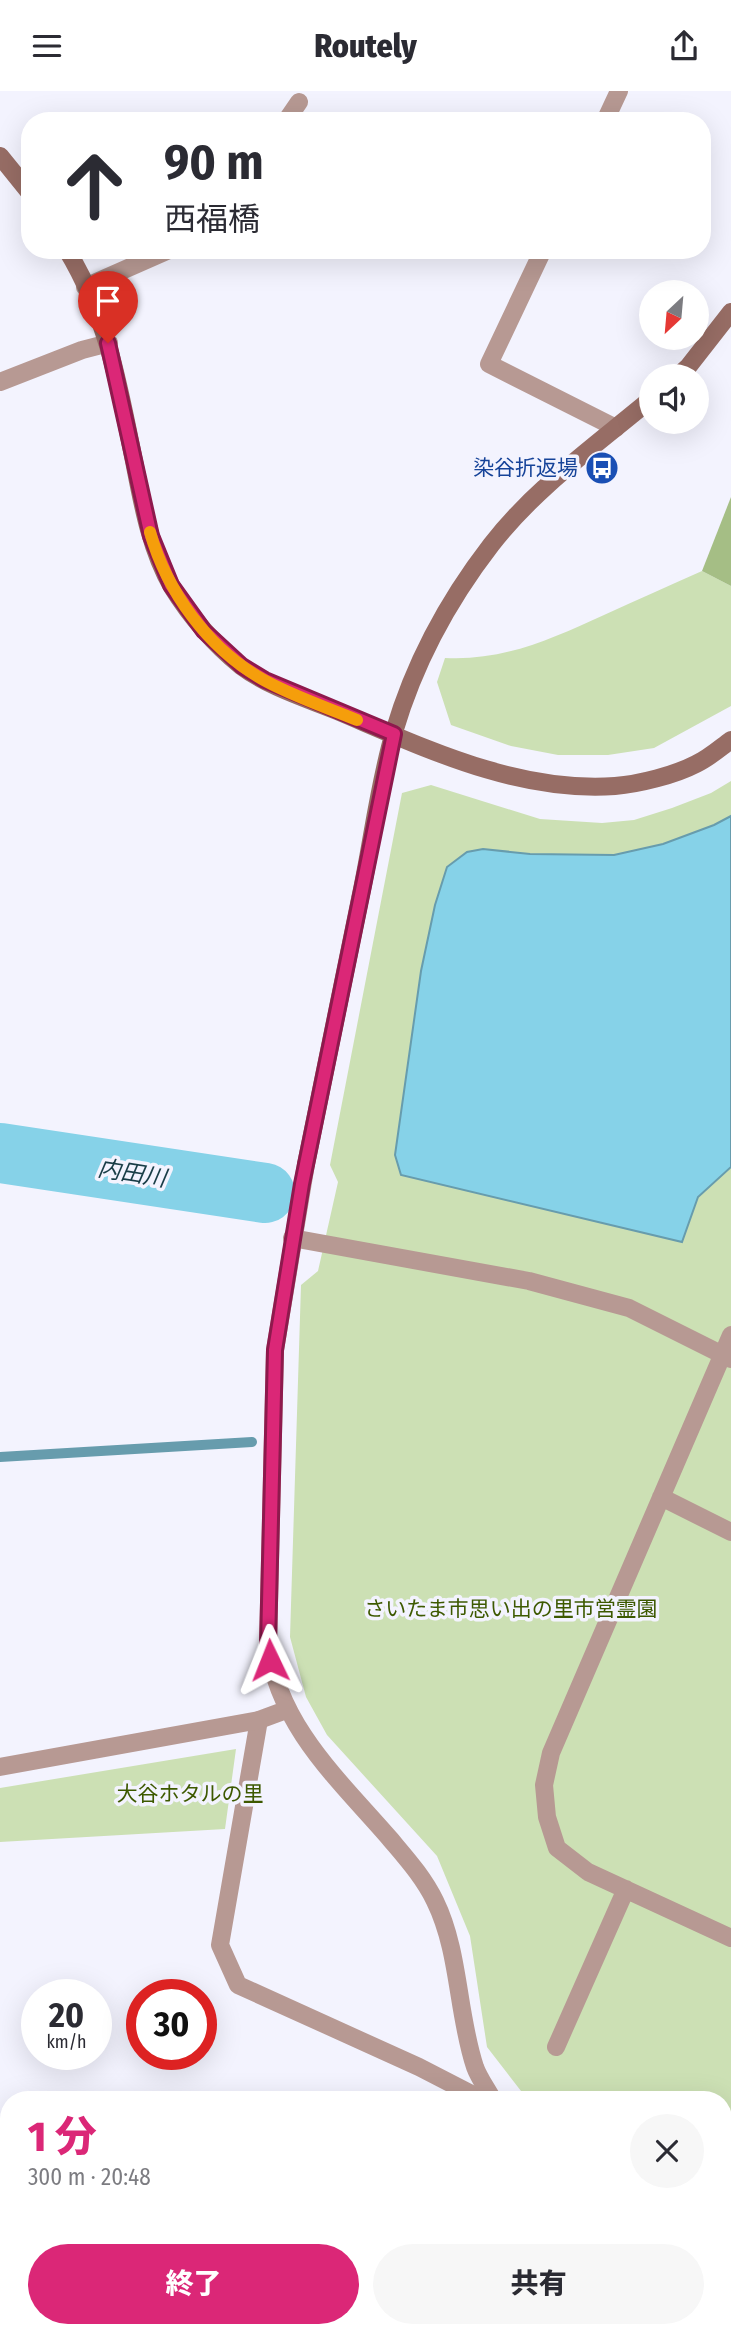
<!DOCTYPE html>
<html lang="ja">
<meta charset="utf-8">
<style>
:root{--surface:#fff;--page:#f7f7f7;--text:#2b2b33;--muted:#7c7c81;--accent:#db2777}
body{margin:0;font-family:"Fira Sans Condensed","Noto Sans JP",sans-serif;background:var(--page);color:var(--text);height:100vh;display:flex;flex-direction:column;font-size:26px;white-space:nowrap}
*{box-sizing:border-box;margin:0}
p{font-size:23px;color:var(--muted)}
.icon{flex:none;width:38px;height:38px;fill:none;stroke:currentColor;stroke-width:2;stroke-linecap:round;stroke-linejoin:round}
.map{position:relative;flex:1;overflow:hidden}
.details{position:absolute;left:0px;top:2000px;width:732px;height:247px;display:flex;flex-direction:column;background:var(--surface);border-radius:28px 28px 0 0;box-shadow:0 7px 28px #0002}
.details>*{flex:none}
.top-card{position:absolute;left:21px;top:21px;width:690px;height:147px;border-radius:28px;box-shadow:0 7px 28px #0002;background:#fff;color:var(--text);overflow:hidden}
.needle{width:46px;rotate:206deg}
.fabs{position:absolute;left:639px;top:189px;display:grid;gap:14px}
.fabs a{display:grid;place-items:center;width:70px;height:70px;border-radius:50%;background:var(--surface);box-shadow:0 7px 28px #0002;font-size:35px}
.speed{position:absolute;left:21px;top:1888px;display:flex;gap:14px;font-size:35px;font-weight:700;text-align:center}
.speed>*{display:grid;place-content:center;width:91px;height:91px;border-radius:50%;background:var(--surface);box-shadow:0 7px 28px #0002;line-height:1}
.speed small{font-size:18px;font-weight:400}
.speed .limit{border:10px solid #d22;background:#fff;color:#111}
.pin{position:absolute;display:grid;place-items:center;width:60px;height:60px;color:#fff;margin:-72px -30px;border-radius:50% 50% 50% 0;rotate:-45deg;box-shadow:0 0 7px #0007}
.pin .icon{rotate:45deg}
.me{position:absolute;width:77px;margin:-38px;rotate:358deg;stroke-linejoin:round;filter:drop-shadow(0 0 5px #0008)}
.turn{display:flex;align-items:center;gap:24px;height:147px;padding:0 28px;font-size:32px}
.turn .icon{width:91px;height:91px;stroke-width:2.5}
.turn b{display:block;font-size:49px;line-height:60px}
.round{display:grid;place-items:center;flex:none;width:74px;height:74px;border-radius:37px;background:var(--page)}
.headline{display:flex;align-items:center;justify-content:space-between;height:119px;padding:0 28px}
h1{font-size:42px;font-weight:800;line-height:52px;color:var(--accent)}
.primary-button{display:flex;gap:14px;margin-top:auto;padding:14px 28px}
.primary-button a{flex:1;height:80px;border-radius:42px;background:var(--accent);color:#fff;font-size:28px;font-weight:800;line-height:80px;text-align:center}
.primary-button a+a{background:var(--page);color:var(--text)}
header{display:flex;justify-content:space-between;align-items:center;height:91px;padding:0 28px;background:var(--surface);font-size:32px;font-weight:800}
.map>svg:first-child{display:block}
.green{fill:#cce0b4}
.forest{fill:#a5be85}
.water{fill:#86d2e8;stroke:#679cad;stroke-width:2}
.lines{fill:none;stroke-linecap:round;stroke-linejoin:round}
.stream{stroke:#679cad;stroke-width:10}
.river{stroke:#86d2e8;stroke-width:60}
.building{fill:#e6a398;stroke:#a49896;stroke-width:2}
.lane{stroke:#b79993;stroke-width:18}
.street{stroke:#b79993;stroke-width:18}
.secondary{stroke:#976d65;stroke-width:18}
.route-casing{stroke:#8e194d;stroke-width:18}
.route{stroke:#db2777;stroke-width:12}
.slow{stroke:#f59e0b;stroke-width:12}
.labels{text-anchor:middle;stroke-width:7;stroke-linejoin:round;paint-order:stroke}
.transit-label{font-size:21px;fill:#164399;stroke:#f3f3fe;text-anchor:end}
.park-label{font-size:21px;fill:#3d5900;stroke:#f3f3fe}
.water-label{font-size:23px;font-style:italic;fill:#193d47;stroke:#f3f3fe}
</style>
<header><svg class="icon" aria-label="menu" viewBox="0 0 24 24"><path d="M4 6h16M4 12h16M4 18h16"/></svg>Routely<svg class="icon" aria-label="share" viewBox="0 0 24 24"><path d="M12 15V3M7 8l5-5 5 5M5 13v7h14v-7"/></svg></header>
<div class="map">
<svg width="731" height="2246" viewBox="0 0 731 2246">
<rect width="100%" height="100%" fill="#f3f3fe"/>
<path class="green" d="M 702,480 L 731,495 L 731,615 L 654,657 L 608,664 L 558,664 L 511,655 L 451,634 L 437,591 L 445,567 C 504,570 551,548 604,524 C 637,509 670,494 702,480 Z
M 731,690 L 731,2140 L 723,2138 L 723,2009 L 528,2009 L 487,1956 L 470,1845 L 437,1765 L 327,1644 L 306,1606 L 290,1546 L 301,1194 L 318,1180 L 338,1091 L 330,1074 L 402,702 L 431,694 L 540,728 L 602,732 L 634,729 L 672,717 L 711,702 Z
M 236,1658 L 225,1738 L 0,1751 L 0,1697 Z"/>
<path class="forest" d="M 731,406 L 731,495 L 702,480 Z"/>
<path class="water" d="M 731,725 L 731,1076 L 698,1106 L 682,1151 L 401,1084 L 395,1064 L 421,880 L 435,814 L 447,776 L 467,761 L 483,758 L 530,763 L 614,764 L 663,753 L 714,734 Z"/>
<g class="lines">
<path class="stream" d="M 0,1366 L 252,1351"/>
<path class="river" d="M 0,1062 L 265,1102"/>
</g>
<path class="building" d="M 0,2058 L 9,2060 L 9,2172 L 0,2170 Z"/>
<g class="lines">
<path class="lane" d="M 286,30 L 299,11
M 85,196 L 169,159
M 292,1147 L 529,1190 L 629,1217 L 731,1268
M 731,1244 L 551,1662 L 544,1694 L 547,1726 L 557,1757 L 588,1781 L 731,1847
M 661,1406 L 731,1441
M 259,1629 L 220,1854 L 238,1894 L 419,1976 L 483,2009
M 556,1956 L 626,1798"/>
<path class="street" d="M 605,30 L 619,0
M 543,159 L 489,273 L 616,337
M 0,291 L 82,259 L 109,252
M 306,1073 L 275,1259 L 268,1554 C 278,1635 341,1691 391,1749 C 407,1768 424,1787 435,1810 C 460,1861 457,1922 475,1976 C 479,1987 487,1998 493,2009
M 0,1676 L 259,1629 L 286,1619
M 723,2163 L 731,2165
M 563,2246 L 565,2238"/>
<path class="secondary" d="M 0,65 L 30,102
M 67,159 C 107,225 119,295 134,370 C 142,411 150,458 172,496 C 190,525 214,553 241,575 C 269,596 305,607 337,620 C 425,657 517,702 615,695 C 639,693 675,684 696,673 C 709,667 720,657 731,649
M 678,285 L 688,276 L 731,221
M 306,1073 C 324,984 342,896 360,808 C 372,753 378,696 394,641 C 414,573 447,511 491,454 C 535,397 596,354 651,308"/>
</g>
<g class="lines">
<defs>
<path id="route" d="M 108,252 L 151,445 L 171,494 L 204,540 L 242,575 L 265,589 L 394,643 L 302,1093 L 275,1259 L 268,1554 L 270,1569"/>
</defs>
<use href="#route" class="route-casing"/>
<use href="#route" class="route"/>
<path class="slow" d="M 150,441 C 167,501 208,557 262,588 C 292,605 326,616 357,629"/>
</g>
<defs>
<symbol id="bus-disc" viewBox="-11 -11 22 22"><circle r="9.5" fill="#1a4fb4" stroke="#f3f3fe"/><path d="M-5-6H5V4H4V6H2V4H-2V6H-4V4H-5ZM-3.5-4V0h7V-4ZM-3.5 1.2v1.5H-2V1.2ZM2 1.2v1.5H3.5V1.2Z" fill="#fff"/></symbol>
</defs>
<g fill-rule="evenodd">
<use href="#bus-disc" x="583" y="358" width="38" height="38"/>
</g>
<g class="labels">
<g class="transit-label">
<text x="578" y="384">染谷折返場</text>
</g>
<g class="park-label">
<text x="511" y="1525">さいたま市思い出の里市営霊園</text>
<text x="190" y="1710">大谷ホタルの里</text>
</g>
<g class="water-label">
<text transform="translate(132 1082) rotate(9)" y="8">内田川</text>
</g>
</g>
</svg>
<div class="fabs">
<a><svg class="needle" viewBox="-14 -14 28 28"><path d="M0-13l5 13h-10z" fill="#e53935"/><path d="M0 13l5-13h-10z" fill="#7c7c81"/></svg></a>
<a><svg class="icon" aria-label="sound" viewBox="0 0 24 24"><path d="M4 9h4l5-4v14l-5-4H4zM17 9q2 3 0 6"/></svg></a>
</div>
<div class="speed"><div>20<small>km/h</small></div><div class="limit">30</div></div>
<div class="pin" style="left:108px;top:252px;background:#d93025"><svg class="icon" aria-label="arrive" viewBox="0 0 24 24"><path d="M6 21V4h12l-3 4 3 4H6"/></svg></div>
<svg class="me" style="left:270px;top:1569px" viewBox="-20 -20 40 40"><path d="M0-17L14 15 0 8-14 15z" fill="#db2777" stroke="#fff" stroke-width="4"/></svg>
<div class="top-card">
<div class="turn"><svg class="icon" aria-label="ahead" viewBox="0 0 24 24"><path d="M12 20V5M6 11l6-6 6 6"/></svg><div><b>90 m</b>西福橋</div></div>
</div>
<section class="details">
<div class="headline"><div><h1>1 分</h1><p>300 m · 20:48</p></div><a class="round"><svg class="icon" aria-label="close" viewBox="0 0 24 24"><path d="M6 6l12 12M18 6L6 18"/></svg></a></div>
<div class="primary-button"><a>終了</a><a>共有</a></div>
</section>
</div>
